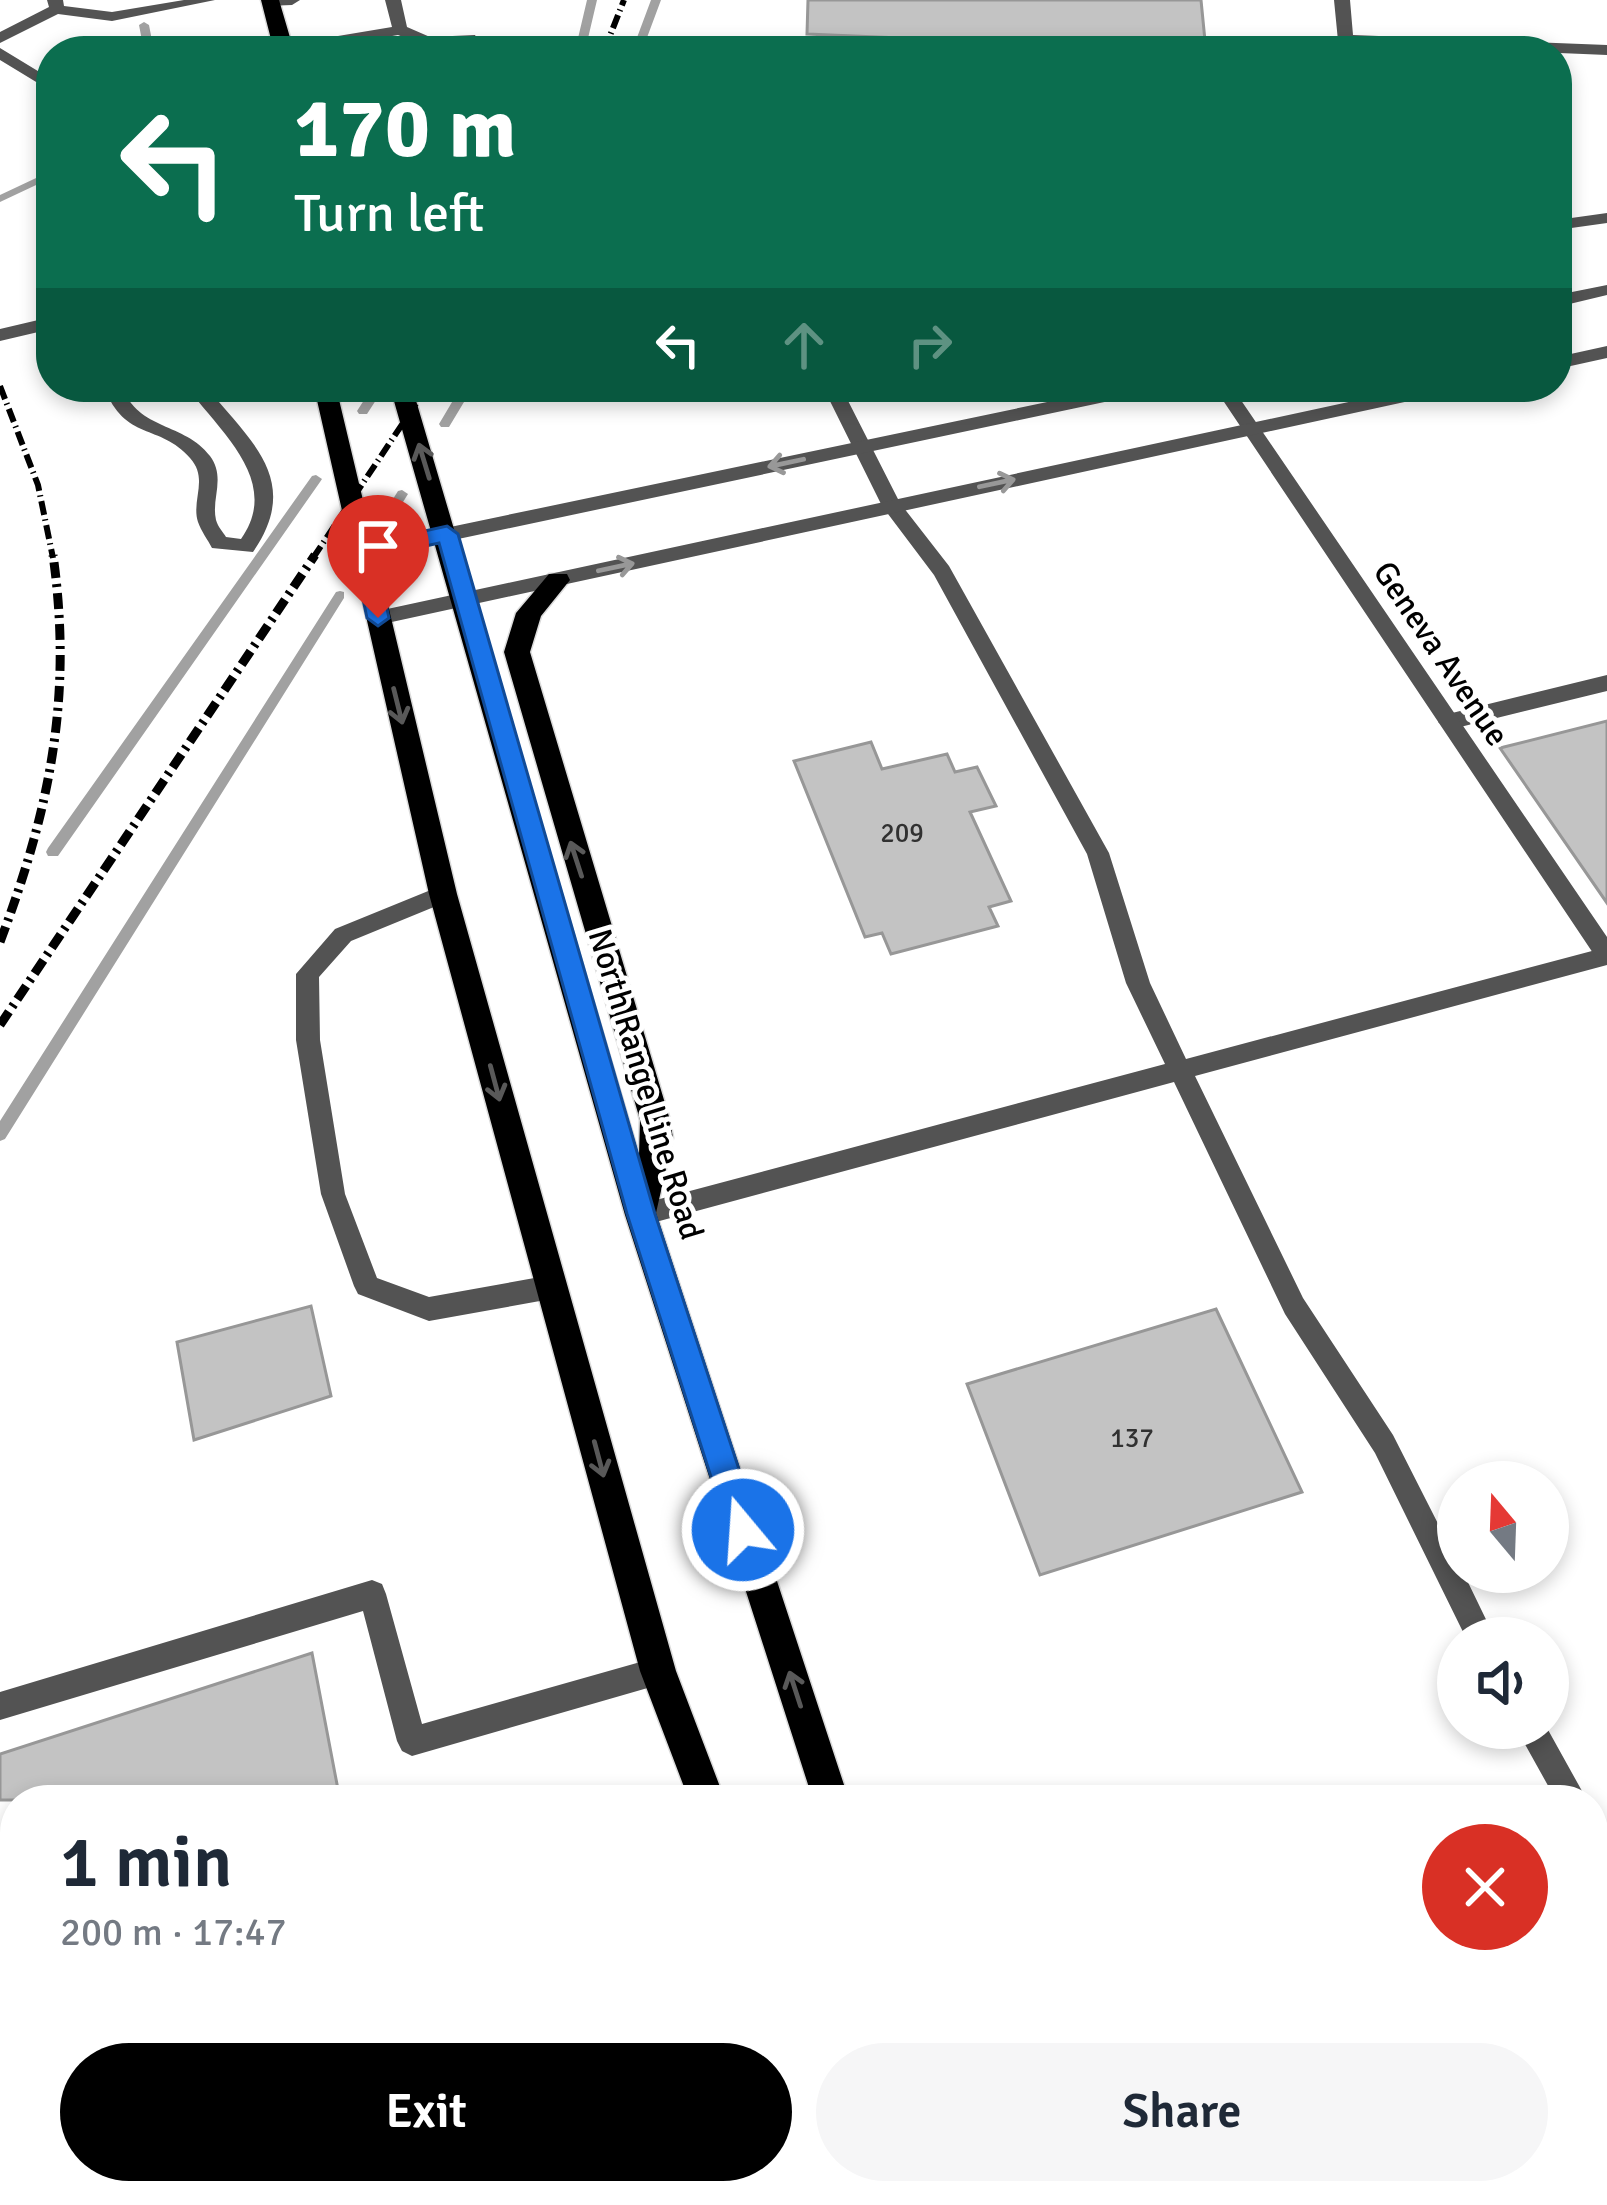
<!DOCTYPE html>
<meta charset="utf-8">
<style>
:root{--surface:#fff;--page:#f6f6f7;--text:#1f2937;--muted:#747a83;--accent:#000}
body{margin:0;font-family:Signika,sans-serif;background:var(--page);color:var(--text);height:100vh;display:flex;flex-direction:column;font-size:45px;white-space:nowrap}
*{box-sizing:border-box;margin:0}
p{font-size:39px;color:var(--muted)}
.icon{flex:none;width:66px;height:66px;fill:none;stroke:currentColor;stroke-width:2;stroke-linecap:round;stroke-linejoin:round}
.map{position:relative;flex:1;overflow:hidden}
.panel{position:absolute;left:0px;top:1785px;width:1608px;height:420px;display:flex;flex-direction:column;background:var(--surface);border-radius:48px 48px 0 0;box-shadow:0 6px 18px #0003}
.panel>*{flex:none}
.banner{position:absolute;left:36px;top:36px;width:1536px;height:366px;border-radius:48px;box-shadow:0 6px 18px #0003;background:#0b6e4f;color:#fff;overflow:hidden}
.needle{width:78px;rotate:341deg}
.controls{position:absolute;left:1437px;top:1461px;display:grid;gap:24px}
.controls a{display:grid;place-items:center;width:132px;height:132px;border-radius:50%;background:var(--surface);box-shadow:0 6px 18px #0003;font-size:60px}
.pin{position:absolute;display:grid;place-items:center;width:102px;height:102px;color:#fff;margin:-123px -51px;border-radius:50% 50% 50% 0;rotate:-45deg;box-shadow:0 0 12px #0007}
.pin .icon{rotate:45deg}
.me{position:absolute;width:132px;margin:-66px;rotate:342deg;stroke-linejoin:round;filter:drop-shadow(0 0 9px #0008)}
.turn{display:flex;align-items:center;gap:42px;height:252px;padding:0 60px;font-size:54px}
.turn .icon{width:156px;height:156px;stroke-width:2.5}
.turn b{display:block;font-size:84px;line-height:102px}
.lanes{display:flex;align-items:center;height:114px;padding:0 60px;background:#0003;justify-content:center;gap:60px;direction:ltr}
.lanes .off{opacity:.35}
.round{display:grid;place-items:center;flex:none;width:126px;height:126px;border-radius:63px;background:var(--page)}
.head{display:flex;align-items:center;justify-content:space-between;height:204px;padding:0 60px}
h1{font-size:72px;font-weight:600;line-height:90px}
.primary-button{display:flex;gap:24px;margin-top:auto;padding:24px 60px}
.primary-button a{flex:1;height:138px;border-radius:72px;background:var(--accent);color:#fff;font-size:48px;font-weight:600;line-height:138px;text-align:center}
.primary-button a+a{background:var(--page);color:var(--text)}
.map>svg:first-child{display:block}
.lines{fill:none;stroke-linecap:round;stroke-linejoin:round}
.stream{fill:#a1a1a1;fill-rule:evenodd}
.building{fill:#c3c3c3;stroke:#979797;stroke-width:3}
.primary-casing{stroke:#dbdbdb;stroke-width:3}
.service{fill:#535353;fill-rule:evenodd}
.minor{fill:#535353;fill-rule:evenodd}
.tertiary{fill:#535353;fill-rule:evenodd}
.primary{fill:#000;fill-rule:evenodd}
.rail-far1{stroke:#000;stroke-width:6;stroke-dasharray:14 4.5 1.5 4.5;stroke-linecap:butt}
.rail{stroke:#000;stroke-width:9;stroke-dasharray:16 6 3 6;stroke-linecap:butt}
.oneway{stroke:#595959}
.oneway2{stroke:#989898}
.route{fill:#1a73e8;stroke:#114b97;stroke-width:3}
.labels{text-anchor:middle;stroke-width:10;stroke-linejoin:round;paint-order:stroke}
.number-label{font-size:27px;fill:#313131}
.street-label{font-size:33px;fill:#000;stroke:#fff}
</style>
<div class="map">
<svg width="1607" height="2205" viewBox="0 0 1607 2205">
<rect width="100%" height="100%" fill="#fff"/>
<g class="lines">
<path class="stream" d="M 587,0 L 597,0 L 585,51 L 575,51 Z
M 651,0 L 661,0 L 642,51 L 632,51 Z
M 144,22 L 149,25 L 154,51 L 144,51 L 139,25 Z
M 51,171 L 51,178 L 0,202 L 0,195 Z
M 461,387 L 473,387 L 449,427 L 441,427 L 439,424 Z
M 372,393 L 378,397 L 367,414 L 359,414 L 357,411 L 368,394 Z
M 316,475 L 322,479 L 320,482 L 58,856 L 48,856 L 46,852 L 48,848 L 312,476 Z
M 402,490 L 408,494 L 393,518 L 385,518 L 383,515 L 398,491 Z
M 340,591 L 344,592 L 344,598 L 5,1139 L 0,1141 L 0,1121 L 336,592 Z"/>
</g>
<path class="building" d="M 808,0 L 1201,0 L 1206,51 L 807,34 Z
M 1607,721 L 1607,903 L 1500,748 Z
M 871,742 L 882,769 L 947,754 L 955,772 L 977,767 L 996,806 L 970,812 L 1011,901 L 989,907 L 998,926 L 891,954 L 882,933 L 865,937 L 794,761 Z
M 311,1306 L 331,1396 L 194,1440 L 177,1342 Z
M 1216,1309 L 1302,1492 L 1040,1575 L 967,1384 Z
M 312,1653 L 340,1800 L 0,1800 L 0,1754 Z"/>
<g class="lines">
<defs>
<path id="primary" d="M 261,0 L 279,0 L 294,51 L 274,51 Z
M 314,387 L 336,387 L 457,894 L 676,1671 L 725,1800 L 689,1800 L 640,1671 L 429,894 Z
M 390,387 L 412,387 L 639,1155 L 640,1120 L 504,652 L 516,613 L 549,574 L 567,574 L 570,580 L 541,616 L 530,652 L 670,1120 L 673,1138 L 656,1213 L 849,1800 L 813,1800 L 625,1215 Z
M 833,2190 L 873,2190 L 879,2205 L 837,2205 Z
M 937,2190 L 977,2190 L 983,2205 L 941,2205 Z"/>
</defs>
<use href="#primary" class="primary-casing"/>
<path class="service" d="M 47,0 L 63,0 L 64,6 L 112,12 L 184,0 L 215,0 L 112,21 L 58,14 L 0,43 L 0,32 L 49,7 Z
M 265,0 L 300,0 L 292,5 L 266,6 Z
M 385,0 L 401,0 L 407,27 L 430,37 L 475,35 L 484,51 L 468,51 L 465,43 L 428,47 L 398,35 L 305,51 L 276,50 L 284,45 L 392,27 Z
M 1334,0 L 1350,0 L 1353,35 L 1607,45 L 1607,55 L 1354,44 L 1355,51 L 1339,51 Z
M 0,48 L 51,79 L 51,91 L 0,60 Z
M 1607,213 L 1607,223 L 1557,230 L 1557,220 Z
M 104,387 L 122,387 C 139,431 184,422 210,456 C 226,478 211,498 216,520 C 218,527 223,532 226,537 L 241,539 C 282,481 220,432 187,387 L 206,387 C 252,442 302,481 253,552 L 212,548 C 208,540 201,531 198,522 C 191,500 209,479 190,458 C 160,423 125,442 104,387 Z
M 823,387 L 841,387 L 900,503 L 949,566 L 1109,853 L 1150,983 L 1186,1059 L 1607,947 L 1607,965 L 1195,1076 L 1303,1298 L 1393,1435 L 1458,1563 L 1458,1572 L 1463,1572 L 1495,1638 L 1466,1638 L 1375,1453 L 1285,1314 L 1174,1082 L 641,1226 L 632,1223 L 629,1215 L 632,1207 L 641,1204 L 1165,1064 L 1126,983 L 1087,854 L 934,575 L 882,506 Z
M 1607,675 L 1607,691 L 1448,730 L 1438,722 L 1448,714 Z
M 443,885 L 454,894 L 451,900 L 351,941 L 319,977 L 320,1040 L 345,1194 L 377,1278 L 429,1297 L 551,1275 L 560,1279 L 564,1287 L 560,1295 L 551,1299 L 429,1321 L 358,1294 L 354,1286 L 321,1194 L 296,1040 L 296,974 L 335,929 Z
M 372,1580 L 382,1584 L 386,1594 L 422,1724 L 658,1657 L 668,1661 L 672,1671 L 668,1681 L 658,1685 L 412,1756 L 402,1751 L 397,1741 L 363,1611 L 0,1720 L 0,1692 Z
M 1516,1728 L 1547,1728 L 1587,1800 L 1556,1800 Z
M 1593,1821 L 1607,1831 L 1607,1874 L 1593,1864 Z
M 443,2190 L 502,2190 L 498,2202 L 489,2205 L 430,2205 L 434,2193 Z
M 760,2190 L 802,2190 L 793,2205 L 751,2205 Z"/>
<path class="minor" d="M 51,317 L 51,329 L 0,341 L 0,329 Z
M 1214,387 L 1232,387 L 1607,937 L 1607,964 L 1599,962 Z"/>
<path class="tertiary" d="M 1607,285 L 1607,295 L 1557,307 L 1557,295 Z
M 1607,346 L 1607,358 L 1557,369 L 1557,357 Z
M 1119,387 L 1156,387 L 1147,393 L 364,559 L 354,552 L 364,545 Z
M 1418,387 L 1455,387 L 1446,393 L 378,625 L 368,618 L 378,611 Z"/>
<use href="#primary" class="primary"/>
<path class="rail-far1" d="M 604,51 L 624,0
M 0,386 L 38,485 L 53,558
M 313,558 L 427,387"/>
<path class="rail" d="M 0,942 C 50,809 73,697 53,555
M 0,1025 L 315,555"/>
</g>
<defs><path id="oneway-shaft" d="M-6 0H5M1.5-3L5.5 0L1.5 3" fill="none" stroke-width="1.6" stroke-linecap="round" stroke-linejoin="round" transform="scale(3)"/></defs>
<g class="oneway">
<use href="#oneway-shaft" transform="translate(424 461) rotate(-107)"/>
<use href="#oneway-shaft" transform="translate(398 706) rotate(76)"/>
<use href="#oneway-shaft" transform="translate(576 859) rotate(-108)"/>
<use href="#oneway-shaft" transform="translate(495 1083) rotate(75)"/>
<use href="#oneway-shaft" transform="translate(599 1459) rotate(75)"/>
<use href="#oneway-shaft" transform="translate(795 1689) rotate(-108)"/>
</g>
<g class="oneway2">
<use href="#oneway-shaft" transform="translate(786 463) rotate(168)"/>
<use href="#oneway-shaft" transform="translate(997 483) rotate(-12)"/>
<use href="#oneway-shaft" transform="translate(616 567) rotate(-12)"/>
</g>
<path class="route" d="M 447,526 L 458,534 L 655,1214 L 759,1530 L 754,1540 L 743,1545 L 732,1540 L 728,1530 L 627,1214 L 439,543 L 376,557 L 389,618 L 378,626 L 367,618 L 353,552 L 356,546 Z"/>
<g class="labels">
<g class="number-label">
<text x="902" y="842">209</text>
<text x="1132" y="1447">137</text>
</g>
<g class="street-label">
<text transform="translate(1442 653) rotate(56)" y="12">Geneva Avenue</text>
<text transform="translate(647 1084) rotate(73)" y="12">North Range Line Road</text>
</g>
</g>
</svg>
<div class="controls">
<a><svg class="needle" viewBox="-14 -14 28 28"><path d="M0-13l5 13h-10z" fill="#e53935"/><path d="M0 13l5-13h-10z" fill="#747a83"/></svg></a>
<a><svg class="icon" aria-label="sound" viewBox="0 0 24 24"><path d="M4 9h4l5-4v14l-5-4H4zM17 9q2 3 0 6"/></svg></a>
</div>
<div class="pin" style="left:378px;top:618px;background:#d93025"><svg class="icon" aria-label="arrive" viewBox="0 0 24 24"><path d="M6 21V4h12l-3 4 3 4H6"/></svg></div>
<svg class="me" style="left:743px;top:1530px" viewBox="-20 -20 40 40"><circle r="17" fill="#1a73e8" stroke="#fff" stroke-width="3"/><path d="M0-11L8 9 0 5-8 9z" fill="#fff"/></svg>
<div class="banner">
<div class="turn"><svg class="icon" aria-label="left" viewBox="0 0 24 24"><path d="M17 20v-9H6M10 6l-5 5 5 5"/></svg><div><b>170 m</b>Turn left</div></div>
<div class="lanes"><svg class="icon" aria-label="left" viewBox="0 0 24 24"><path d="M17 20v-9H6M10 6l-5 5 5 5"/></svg><svg class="icon off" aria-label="ahead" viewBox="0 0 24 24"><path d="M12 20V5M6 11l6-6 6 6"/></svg><svg class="icon off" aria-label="right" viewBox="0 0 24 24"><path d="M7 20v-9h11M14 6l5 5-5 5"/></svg></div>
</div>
<section class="panel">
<div class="head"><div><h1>1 min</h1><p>200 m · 17:47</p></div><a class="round" style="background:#d93025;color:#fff"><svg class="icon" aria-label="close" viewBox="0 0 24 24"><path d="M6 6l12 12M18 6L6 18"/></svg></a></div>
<div class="primary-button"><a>Exit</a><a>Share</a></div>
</section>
</div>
